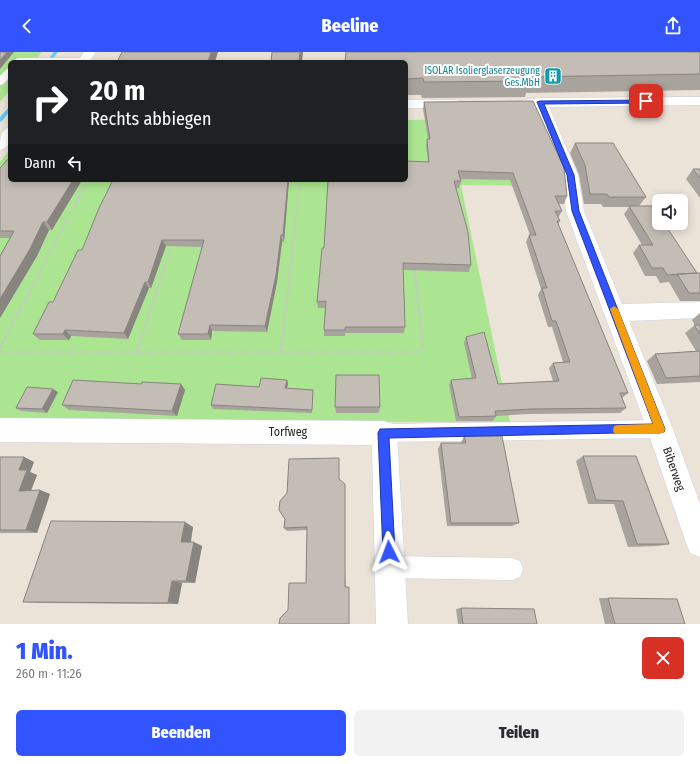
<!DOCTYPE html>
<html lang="de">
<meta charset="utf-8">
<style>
:root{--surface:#fff;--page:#f2f2f3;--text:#2b2b33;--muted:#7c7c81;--accent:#3154ff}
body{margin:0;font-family:"Fira Sans Condensed",sans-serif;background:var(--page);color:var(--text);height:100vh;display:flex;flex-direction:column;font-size:15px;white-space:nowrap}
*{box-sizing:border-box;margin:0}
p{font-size:13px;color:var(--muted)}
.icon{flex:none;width:22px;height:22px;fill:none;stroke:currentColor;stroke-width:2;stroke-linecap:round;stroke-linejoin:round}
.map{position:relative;height:572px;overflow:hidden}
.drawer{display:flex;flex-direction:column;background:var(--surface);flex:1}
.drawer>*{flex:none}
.banner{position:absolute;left:8px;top:8px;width:400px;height:122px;border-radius:6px;box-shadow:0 2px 10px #0003;background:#202124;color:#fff;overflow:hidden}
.controls{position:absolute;left:652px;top:142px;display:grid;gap:8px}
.controls a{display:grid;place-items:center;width:36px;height:36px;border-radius:6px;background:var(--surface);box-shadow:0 2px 10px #0003;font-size:20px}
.pin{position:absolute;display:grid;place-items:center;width:34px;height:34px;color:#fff;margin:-17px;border-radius:8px;box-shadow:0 2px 6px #0006}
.me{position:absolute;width:44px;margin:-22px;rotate:357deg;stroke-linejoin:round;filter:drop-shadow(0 0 3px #0008)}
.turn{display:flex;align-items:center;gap:14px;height:84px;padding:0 16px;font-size:18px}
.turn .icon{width:52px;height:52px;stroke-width:2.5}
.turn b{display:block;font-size:28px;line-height:34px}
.then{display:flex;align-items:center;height:38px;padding:0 16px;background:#0003;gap:8px;font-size:15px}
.round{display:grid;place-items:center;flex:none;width:42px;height:42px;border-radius:6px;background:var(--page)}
.head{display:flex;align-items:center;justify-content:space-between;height:68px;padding:0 16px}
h1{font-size:24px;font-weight:800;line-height:30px;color:var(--accent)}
.cta{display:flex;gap:8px;margin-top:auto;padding:8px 16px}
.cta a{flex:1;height:46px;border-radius:6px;background:var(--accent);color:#fff;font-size:16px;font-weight:800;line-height:46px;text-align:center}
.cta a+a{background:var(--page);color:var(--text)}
header{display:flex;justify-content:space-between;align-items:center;height:52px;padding:0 16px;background:var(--accent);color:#fff;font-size:18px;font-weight:800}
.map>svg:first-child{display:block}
.green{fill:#ace591}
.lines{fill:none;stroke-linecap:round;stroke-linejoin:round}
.stream{fill:#64cbf4;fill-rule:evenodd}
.lane-casing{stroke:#cdd1e2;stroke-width:1}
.street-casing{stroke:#cdd1e2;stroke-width:1}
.path-far1{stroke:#c7c7c7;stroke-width:2;stroke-dasharray:2.5 1.5;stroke-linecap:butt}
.path{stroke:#c7c7c7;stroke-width:2.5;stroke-dasharray:3 2;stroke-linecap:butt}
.lane{fill:#fff;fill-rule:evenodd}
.street{fill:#fff;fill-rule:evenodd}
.wall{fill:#a8a39c}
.shaded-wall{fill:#88847f}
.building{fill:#c3bdb5;stroke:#88847f}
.route{fill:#3154ff;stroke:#2037a6}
.slow{fill:#f59e0b}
.labels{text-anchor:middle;stroke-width:4;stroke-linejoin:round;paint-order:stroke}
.far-culture-label{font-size:10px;fill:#0d838f;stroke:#fff;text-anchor:end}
.street-label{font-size:12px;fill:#282828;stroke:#fff}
</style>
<header><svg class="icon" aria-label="back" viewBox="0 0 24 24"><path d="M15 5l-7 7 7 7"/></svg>Beeline<svg class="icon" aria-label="share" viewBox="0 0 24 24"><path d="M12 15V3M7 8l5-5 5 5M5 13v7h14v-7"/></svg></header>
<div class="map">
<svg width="700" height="572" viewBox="0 0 700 572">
<rect width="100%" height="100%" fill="#ebe3d8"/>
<path class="green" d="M 0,0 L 42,0 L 34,10 L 10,10 L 10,38 L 0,50 Z
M 536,66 L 566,134 L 461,133 L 510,370 L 0,369 L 0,110 L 10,97 L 10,128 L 406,128 L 406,68 Z"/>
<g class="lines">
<path class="stream" d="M 54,0 L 58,0 L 50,10 L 46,10 Z
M 10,54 L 10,59 L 2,69 L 0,70 L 0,65 Z"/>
<defs>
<path id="lane" d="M 19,6 L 84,6 L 89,9 L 15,10 L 16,7 Z
M 10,16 L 10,25 L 3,32 L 0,33 L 0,24 L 7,17 Z
M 660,368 L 666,371 L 669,377 L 666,383 L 660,386 L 384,390 L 378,387 L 375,381 L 378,375 L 384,372 Z
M 389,504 L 512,506 L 520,509 L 523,517 L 520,525 L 512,528 L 389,526 L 381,523 L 378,515 L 381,507 Z"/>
<path id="street" d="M 84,0 L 96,0 L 89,10 L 77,10 Z
M 700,45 L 700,53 L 549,55 L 578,123 L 584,159 L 622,252 L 700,250 L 700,266 L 629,269 L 673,377 L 700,452 L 700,505 L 690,501 L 686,491 L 647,377 L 566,159 L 562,123 L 535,55 L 522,54 L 520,51 L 522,48 L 540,46 Z
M 406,48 L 455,48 L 460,49 L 462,52 L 460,55 L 455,56 L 406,56 Z
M 10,75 C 10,86 12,95 0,98 C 0,88 0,78 10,75 Z
M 0,366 L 384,369 L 393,372 L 397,381 L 408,572 L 376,572 L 372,393 L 0,390 Z"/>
</defs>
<use href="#lane" class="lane-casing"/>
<use href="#street" class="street-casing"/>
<path class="path-far1" d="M 415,216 L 415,221
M 39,221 L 88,128
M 163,221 L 172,192
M 290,221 L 300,128"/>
<path class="path" d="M 0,296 L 40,220
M 0,300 L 419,300 L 423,296 L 415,220
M 137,300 L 163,220
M 281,300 L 290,220"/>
<use href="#lane" class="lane"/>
<use href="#street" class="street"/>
</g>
<path class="wall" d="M 700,0 L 700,38 L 526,41 L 525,45 L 422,46 L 421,43 L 406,43 L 406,10 Z
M 424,50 L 567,144 L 564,152 L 558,152 L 562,159 L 558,166 L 560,169 L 558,172 L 628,341 L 622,346 L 626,356 L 620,361 L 528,362 L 496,364 L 493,369 L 456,369 L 449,333 L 451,328 L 472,327 L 464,291 L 466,285 L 498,332 L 553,329 L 549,316 L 553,311 L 563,310 L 552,275 L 548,275 L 538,243 L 541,237 L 526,190 L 529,183 L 530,183 L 510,128 L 460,127 L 461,129 L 459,136 L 456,136 L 471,213 L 469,220 L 403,218 L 405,275 L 404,281 L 345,281 L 345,284 L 324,284 L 324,278 L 325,256 L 318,256 L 317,250 L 324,196 L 428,109 L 426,94 L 427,87 L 428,87 L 423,57 Z
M 575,91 L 646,145 L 639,154 L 697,221 L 700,221 L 700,249 L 680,249 L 669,230 L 660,231 L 656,224 L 645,224 L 633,201 L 639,193 L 642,193 L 624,162 L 629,155 L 603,155 L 601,152 L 584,152 L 579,123 L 570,101 Z
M 0,116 L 10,128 L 82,128 L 52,178 L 49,178 L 37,204 L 0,266 L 0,204 L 10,186 L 0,186 Z
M 693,117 L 700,117 L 700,146 L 686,127 Z
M 113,128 L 289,128 L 284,190 L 282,190 L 277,230 L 267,280 L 212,279 L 211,288 L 182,288 L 178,282 L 202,195 L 166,194 L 151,236 L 149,236 L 128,287 L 71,284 L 69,288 L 40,288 L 33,282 L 53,250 L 82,198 Z
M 700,261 L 700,330 L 657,332 L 647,309 L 655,302 L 696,299 L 685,281 L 695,273 L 692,268 Z
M 287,328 L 288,332 L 287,336 L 313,338 L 313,342 L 312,361 L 213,357 L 211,353 L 259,335 Z
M 185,338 L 177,364 L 69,358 L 62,353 Z
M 58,340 L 47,361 L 21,359 L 16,356 Z
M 335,355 L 380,355 L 379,361 L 336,361 Z
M 464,384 L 519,471 L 512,474 L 447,474 L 438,397 L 441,391 L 461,391 Z
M 583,404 L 669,492 L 658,494 L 628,495 L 614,452 L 588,452 L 576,409 Z
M 0,405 L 24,405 L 34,410 L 30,420 L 37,423 L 31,439 L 40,438 L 50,442 L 37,481 L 0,481 Z
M 339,427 L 346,535 L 288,558 L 306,531 L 307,478 L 287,479 L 284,476 L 285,467 Z
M 193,475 L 191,490 L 202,494 L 195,531 L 182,531 L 178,552 L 41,551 L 23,550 Z
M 599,546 L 608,546 L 685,572 L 605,572 Z
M 461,556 L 537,572 L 458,572 L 456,557 Z"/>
<path class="shaded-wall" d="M 7,0 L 14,0 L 0,17 L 0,8 Z
M 211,0 L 218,0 L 215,10 L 208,10 Z
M 300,0 L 303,0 L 302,10 L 299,10 Z
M 73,128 L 82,128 L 52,178 L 47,170 Z
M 288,128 L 289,128 L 284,190 L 283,183 Z
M 43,170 L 49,178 L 37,204 L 0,266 L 0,247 Z
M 281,183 L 282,190 L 277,230 L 267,280 L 265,274 Z
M 162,188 L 166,194 L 151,236 L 148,230 Z
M 145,230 L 149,236 L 128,287 L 124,281 Z
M 210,273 L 212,279 L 211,288 L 208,282 Z
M 65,278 L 71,284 L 69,288 L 63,282 Z
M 287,328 L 288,332 L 286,340 L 285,336 Z
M 181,332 L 185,338 L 177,364 L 172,359 Z
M 53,337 L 58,340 L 47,361 L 42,357 Z
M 24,405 L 34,410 L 30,420 L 37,423 L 29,443 L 19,439 L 19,418 Z
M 40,438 L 50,442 L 37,481 L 26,478 Z
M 185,470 L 193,475 L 190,493 L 181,490 Z
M 194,490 L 202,494 L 195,531 L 186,529 Z
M 172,529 L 182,531 L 178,552 L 168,551 Z"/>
<path class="building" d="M 0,0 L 7,0 L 0,8 Z
M 122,0 L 211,0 L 208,10 L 117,10 Z
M 272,0 L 300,0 L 299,10 L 271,10 Z
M 346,0 L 700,0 L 700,22 L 528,25 L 530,29 L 424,30 L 423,26 L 406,27 L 406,10 L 345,10 Z
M 533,49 L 564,116 L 567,144 L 555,144 L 562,159 L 555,159 L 560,169 L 557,169 L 628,341 L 620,341 L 626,356 L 532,357 L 495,359 L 496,364 L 459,365 L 451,328 L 476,326 L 466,285 L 484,280 L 498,332 L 559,329 L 553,311 L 570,310 L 556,269 L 552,269 L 542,236 L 547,236 L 529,183 L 536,183 L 513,121 L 458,119 L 461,129 L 454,129 L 468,180 L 471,213 L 403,211 L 405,275 L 345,275 L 345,278 L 324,278 L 326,249 L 317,250 L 322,196 L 324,196 L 328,128 L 406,128 L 406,109 L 429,110 L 427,87 L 430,87 L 424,50 Z
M 575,91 L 613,91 L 646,145 L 609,145 L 607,142 L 590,142 L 585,113 Z
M 10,105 L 10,128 L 73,128 L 47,170 L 43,170 L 30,197 L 0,247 L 0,204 L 14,179 L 0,179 L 0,116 Z
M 693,117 L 700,117 L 700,126 Z
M 113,128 L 288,128 L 283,183 L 281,183 L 276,223 L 265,274 L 210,273 L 208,282 L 178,282 L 204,188 L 162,188 L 148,230 L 145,230 L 124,281 L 65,278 L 63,282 L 33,282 L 49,250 L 53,250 L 78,198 L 82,198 L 99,156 Z
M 629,154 L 653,154 L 659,163 L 659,171 L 664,171 L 697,221 L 667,223 L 663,216 L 652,216 L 639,193 L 653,193 Z
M 700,221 L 700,241 L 689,241 L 677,222 Z
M 694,273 L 700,273 L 700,282 Z
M 700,299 L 700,324 L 666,326 L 655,302 Z
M 336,323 L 379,323 L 380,355 L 335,355 Z
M 261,326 L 287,328 L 285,336 L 313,338 L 312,358 L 211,353 L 216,332 L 259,335 Z
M 73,328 L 142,332 L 142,330 L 181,332 L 172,359 L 62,353 Z
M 27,335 L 53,337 L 42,357 L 16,356 Z
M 464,384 L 502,384 L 519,471 L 451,471 L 441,391 L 466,391 Z
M 583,404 L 636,404 L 669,492 L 637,492 L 623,449 L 596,448 Z
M 0,405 L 24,405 L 19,418 L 27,418 L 19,439 L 40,438 L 26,478 L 0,478 Z
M 339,406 L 339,427 L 345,432 L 345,535 L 349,535 L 349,572 L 279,572 L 280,566 L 288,558 L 289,531 L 306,531 L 307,475 L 284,476 L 285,467 L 279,458 L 280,449 L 287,441 L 289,407 Z
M 51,469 L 185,470 L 181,490 L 194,490 L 186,529 L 172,529 L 168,551 L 23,550 Z
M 608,546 L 677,547 L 685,572 L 615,572 Z
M 461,556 L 534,557 L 537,572 L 463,572 Z"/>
<path class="route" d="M 646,48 L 649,49 L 648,51 L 544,52 L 574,123 L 579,159 L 665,377 L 664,380 L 389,386 L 395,500 L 393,504 L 389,506 L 385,504 L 383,500 L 378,381 L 380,377 L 653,372 L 572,159 L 567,123 L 537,50 L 540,49 Z"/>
<path class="slow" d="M 614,254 L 618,257 L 665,377 L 664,380 L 660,382 L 618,382 L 614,381 L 613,378 L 614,374 L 618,373 L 653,372 L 610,257 Z"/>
<defs>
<symbol id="building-square" viewBox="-11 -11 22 22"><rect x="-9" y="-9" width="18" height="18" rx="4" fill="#0f9aa8" stroke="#fff"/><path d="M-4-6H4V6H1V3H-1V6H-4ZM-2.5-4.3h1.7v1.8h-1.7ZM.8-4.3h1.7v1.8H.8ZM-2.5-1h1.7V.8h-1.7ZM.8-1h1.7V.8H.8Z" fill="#fff"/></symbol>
</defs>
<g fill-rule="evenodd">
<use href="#building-square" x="543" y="14" width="20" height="20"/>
</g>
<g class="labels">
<g class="far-culture-label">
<text x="540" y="22">ISOLAR Isolierglaserzeugung<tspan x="540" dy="12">Ges.MbH</tspan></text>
</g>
<g class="street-label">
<text x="288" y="384">Torfweg</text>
<text transform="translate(674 417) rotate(71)" y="4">Biberweg</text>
</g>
</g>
</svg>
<div class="controls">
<a><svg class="icon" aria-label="sound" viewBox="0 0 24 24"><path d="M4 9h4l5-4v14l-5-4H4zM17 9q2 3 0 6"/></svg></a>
</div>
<div class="pin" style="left:646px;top:49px;background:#d93025"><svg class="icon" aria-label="arrive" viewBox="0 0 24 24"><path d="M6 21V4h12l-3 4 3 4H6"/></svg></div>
<svg class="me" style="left:389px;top:500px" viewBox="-20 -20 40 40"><path d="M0-17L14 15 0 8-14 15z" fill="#3154ff" stroke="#fff" stroke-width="4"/></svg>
<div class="banner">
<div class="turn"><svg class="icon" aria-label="right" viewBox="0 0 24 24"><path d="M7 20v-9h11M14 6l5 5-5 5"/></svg><div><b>20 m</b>Rechts abbiegen</div></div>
<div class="then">Dann<svg class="icon" aria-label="left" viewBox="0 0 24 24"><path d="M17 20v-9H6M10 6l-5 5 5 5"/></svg></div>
</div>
</div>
<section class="drawer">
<div class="head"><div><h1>1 Min.</h1><p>260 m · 11:26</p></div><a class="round" style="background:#d93025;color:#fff"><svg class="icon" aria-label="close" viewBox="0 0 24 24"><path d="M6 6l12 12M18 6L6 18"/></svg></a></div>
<div class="cta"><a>Beenden</a><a>Teilen</a></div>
</section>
